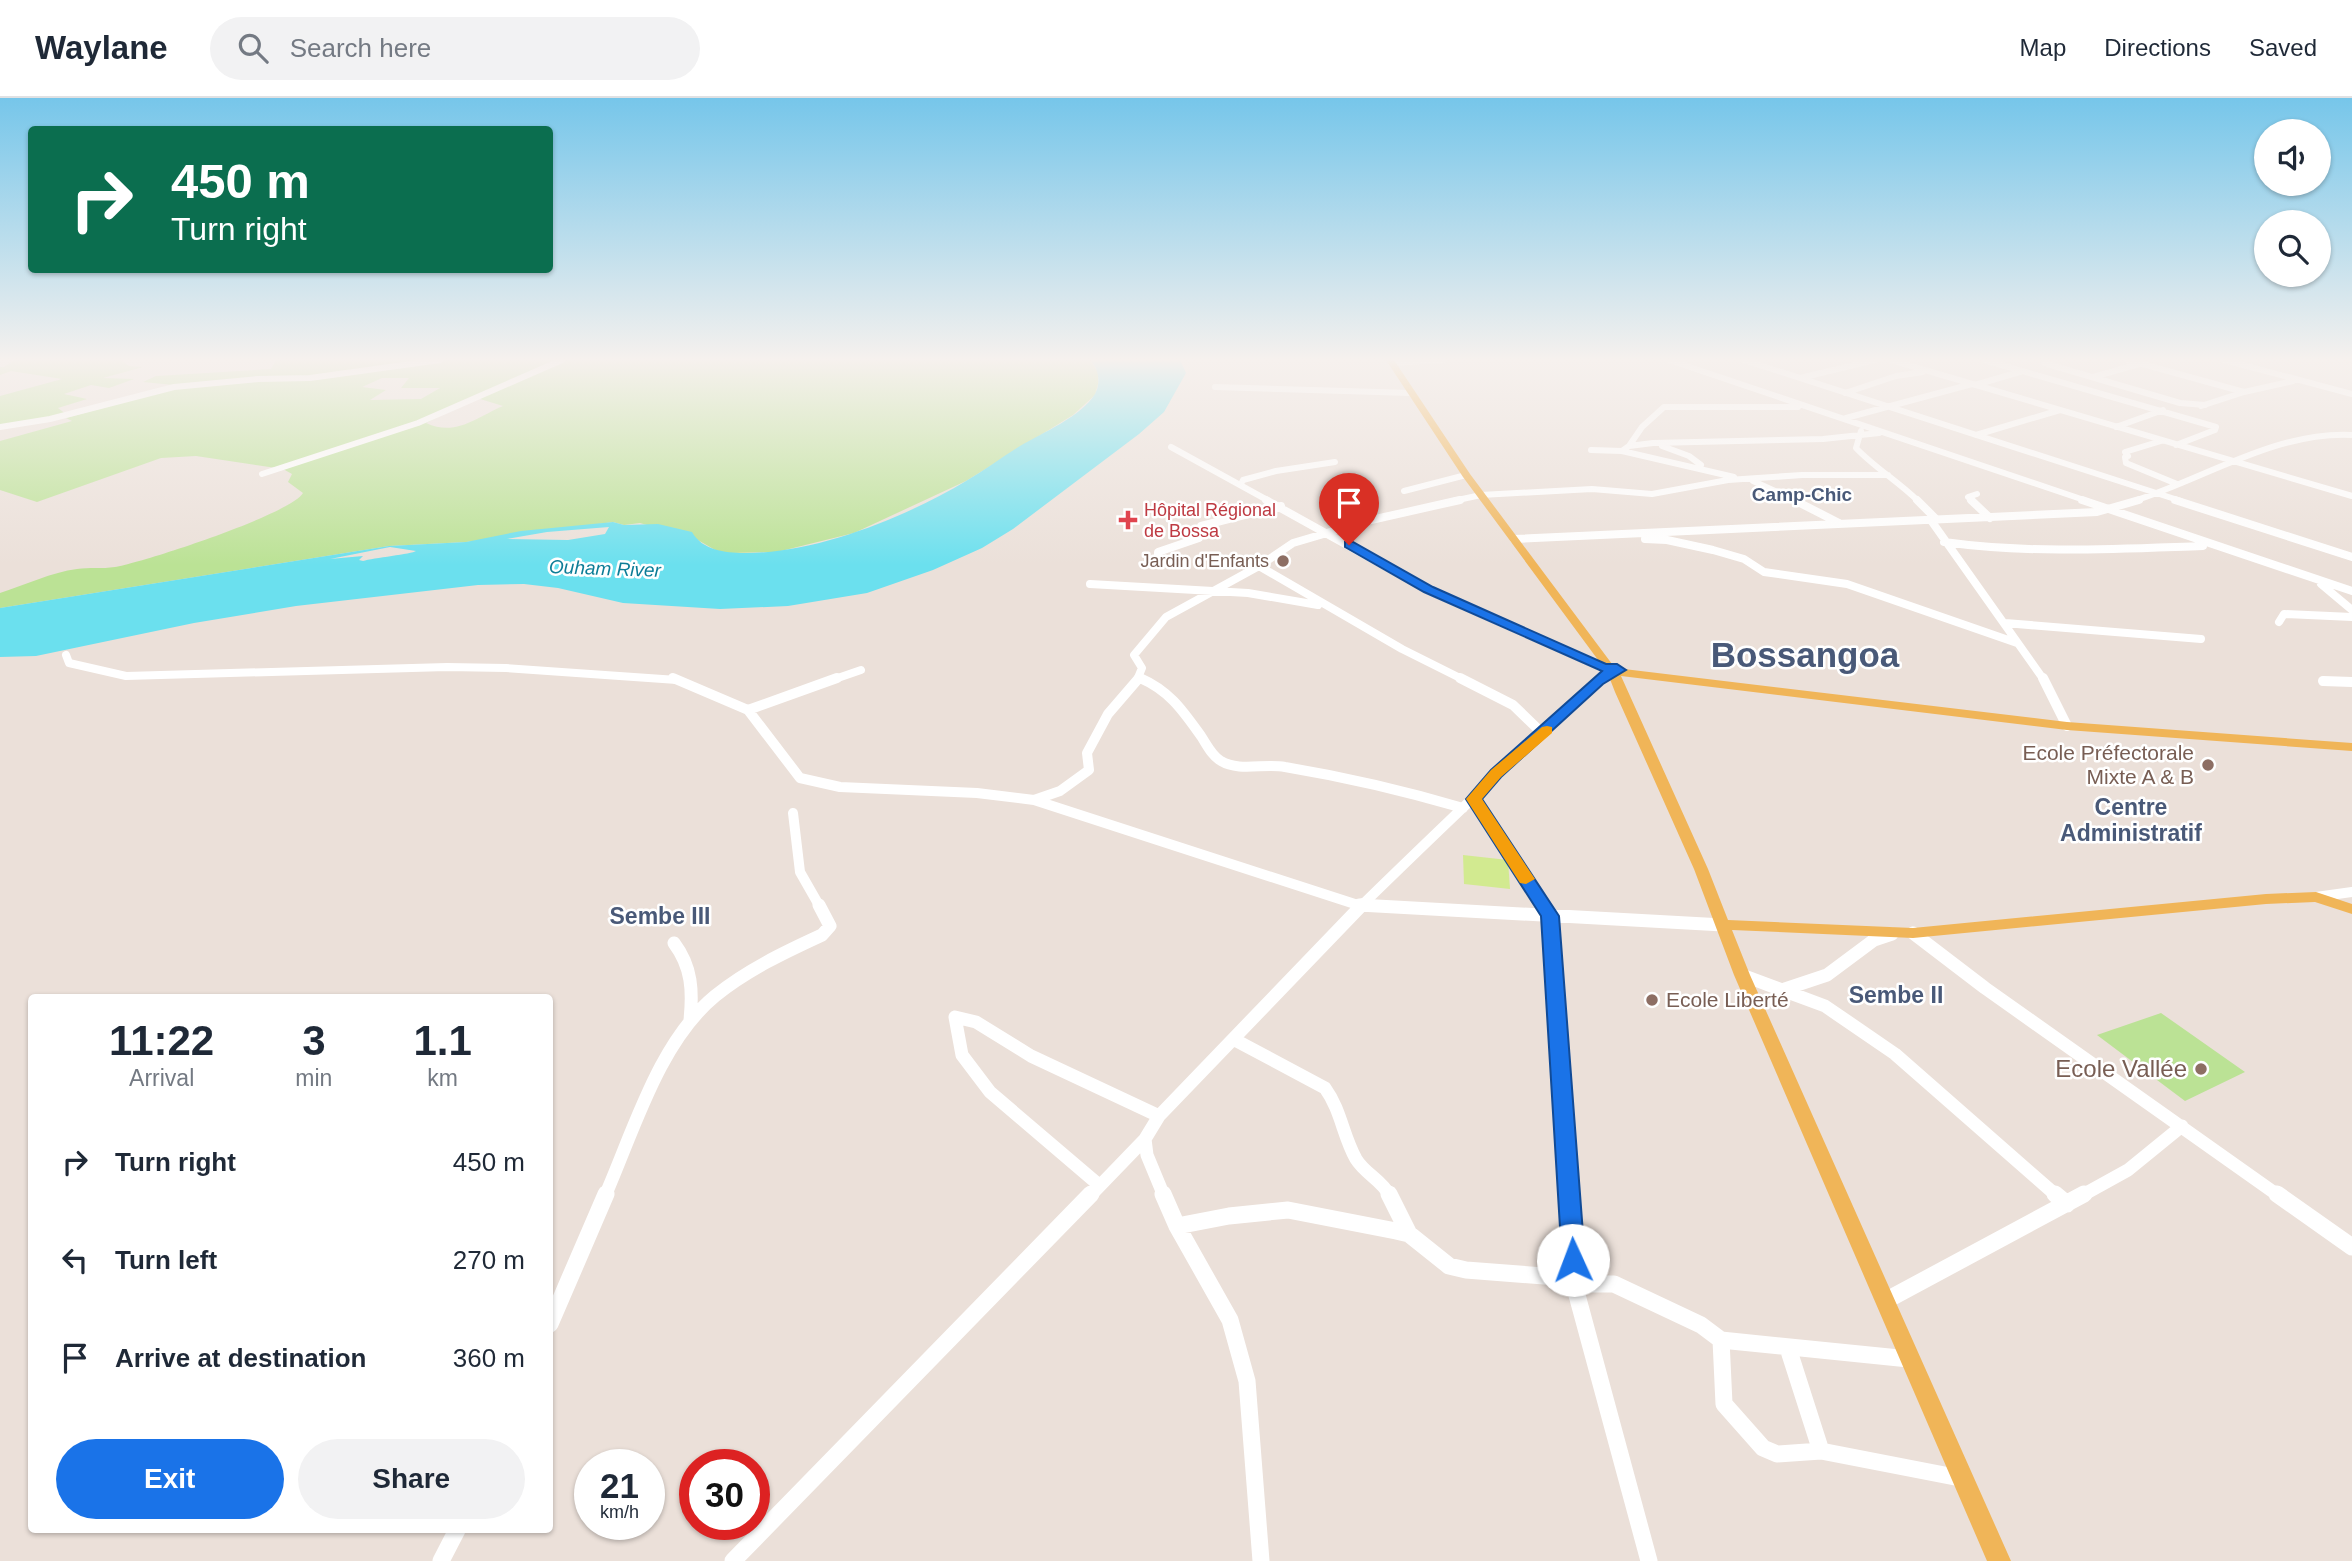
<!DOCTYPE html>
<meta charset="utf-8">
<style>
:root{--surface:#fff;--page:#f2f2f3;--text:#1f2937;--muted:#747a83;--line:#e0e1e3;--accent:#1a73e8}
body{margin:0;font-family:Arial,sans-serif;background:var(--page);color:var(--text);height:100vh;display:flex;flex-direction:column;font-size:26px;white-space:nowrap}
*{box-sizing:border-box;margin:0}
p{font-size:23px;color:var(--muted)}
.icon{flex:none;width:38px;height:38px;fill:none;stroke:currentColor;stroke-width:2;stroke-linecap:round;stroke-linejoin:round}
.map{position:relative;flex:1;overflow:hidden}
.drawer{position:absolute;left:28px;top:896px;width:525px;height:539px;display:flex;flex-direction:column;background:var(--surface);border-radius:7px;box-shadow:0 2px 5px #0004}
.drawer>*{flex:none}
.hud{position:absolute;left:28px;top:28px;width:525px;height:147px;border-radius:7px;box-shadow:0 2px 5px #0004;background:#0b6e4f;color:#fff;overflow:hidden}
.fabs{position:absolute;left:2254px;top:21px;display:grid;gap:14px}
.fabs a{display:grid;place-items:center;width:77px;height:77px;border-radius:50%;background:var(--surface);box-shadow:0 2px 5px #0004;font-size:35px}
.speed{position:absolute;left:574px;top:1351px;display:flex;gap:14px;font-size:35px;font-weight:700;text-align:center}
.speed>*{display:grid;place-content:center;width:91px;height:91px;border-radius:50%;background:var(--surface);box-shadow:0 2px 5px #0004;line-height:1}
.speed small{font-size:18px;font-weight:400}
.speed .limit{border:10px solid #d22;background:#fff;color:#111}
.pin{position:absolute;display:grid;place-items:center;width:60px;height:60px;color:#fff;margin:-72px -30px;border-radius:50% 50% 50% 0;rotate:-45deg;box-shadow:0 0 7px #0007}
.pin .icon{rotate:45deg}
.me{position:absolute;width:77px;margin:-38px;rotate:358deg;stroke-linejoin:round;filter:drop-shadow(0 0 5px #0008)}
.turn{display:flex;align-items:center;gap:24px;height:147px;padding:0 28px;font-size:32px}
.turn .icon{width:91px;height:91px;stroke-width:2.5}
.turn b{display:block;font-size:49px;line-height:60px}
.eta{display:flex;justify-content:space-evenly;align-items:center;height:119px;text-align:center}
.eta b{font-size:42px;font-weight:700;line-height:49px}
.action{display:flex;gap:14px;margin-top:auto;padding:14px 28px}
.action a{flex:1;height:80px;border-radius:42px;background:var(--accent);color:#fff;font-size:28px;font-weight:700;line-height:80px;text-align:center}
.action a+a{background:var(--page);color:var(--text)}
ul{padding:0;list-style:none}
li{display:flex;align-items:center;gap:21px;height:98px;padding:0 28px}
li div{flex:1}
li b{display:block;font-size:26px}
li em{font-style:normal}
header{display:flex;align-items:center;gap:42px;box-sizing:border-box;height:98px;padding:0 35px;background:var(--surface);border-bottom:2px solid var(--line)}
header strong{font-size:33px}
nav{display:flex;gap:38px;margin-inline-start:auto;font-size:24px}
.search{width:490px;height:63px;background:var(--page);display:flex;align-items:center;gap:18px;box-sizing:border-box;padding:0 24px;border-radius:38px;color:var(--muted);font-size:26px}
.map>svg:first-child{display:block}
.green{fill:#bbe295;fill-rule:evenodd}
.pitch{fill:#d2ea90}
.water{fill:#6be0ee;fill-rule:evenodd}
.lines{fill:none;stroke-linecap:round;stroke-linejoin:round}
.minor-far4{stroke:#fff;stroke-width:6}
.minor-far3{stroke:#fff;stroke-width:8}
.minor-far2{stroke:#fff;stroke-width:10}
.minor-far1{stroke:#fff;stroke-width:13}
.minor{stroke:#fff;stroke-width:17}
.major{fill:#f0b558;fill-rule:evenodd}
.route{fill:#1a73e8;stroke:#114b97;stroke-width:2}
.slow{fill:#f59e0b}
.health-dot{fill:#e0444e;stroke:#fff;stroke-width:2.5}
.education-dot{fill:#8d6e63;stroke:#fff;stroke-width:2.5}
.labels{text-anchor:middle;stroke-width:5;stroke-linejoin:round;paint-order:stroke}
.far-health-label{font-size:18px;fill:#be3a42;stroke:#fff;text-anchor:start}
.far-education-label{font-size:18px;fill:#785e54;stroke:#fff;text-anchor:end}
.far-neighbourhood-label{font-size:19px;font-weight:bold;fill:#495978;stroke:#fff}
.far-water-label{font-size:19px;font-style:italic;fill:#0d7d97;stroke:#fff}
.education-label{font-size:21px;fill:#785e54;stroke:#fff;text-anchor:end}
.neighbourhood-label{font-size:23px;font-weight:bold;fill:#495978;stroke:#fff}
.near-education-label{font-size:24px;fill:#785e54;stroke:#fff;text-anchor:end}
.town-label{font-size:35px;font-weight:bold;fill:#495978;stroke:#fff}
</style>
<header>
<strong>Waylane</strong>
<div class="search"><svg class="icon" aria-label="search" viewBox="0 0 24 24"><circle cx="10" cy="10" r="6"/><path d="M15 15l6 6"/></svg>Search here</div>
<nav><a>Map</a><a>Directions</a><a>Saved</a></nav>
</header>
<div class="map">
<svg width="2352" height="1463" viewBox="0 0 2352 1463">
<rect width="100%" height="100%" fill="#ebe0d9"/>
<path class="green" d="M 14,262 L 121,262 L 129,268 L 143,269 L 103,280 L 134,281 L 109,290 L 91,287 L 64,296 L 87,301 L 58,310 L 66,316 L 0,329 L 0,298 L 62,281 L 11,273 L 0,277 L 0,269 L 4,269 Z
M 276,262 L 1090,262 L 1098,274 L 1098,286 L 1095,297 L 1073,317 L 966,383 L 854,435 L 777,454 L 730,455 L 717,453 L 696,441 L 640,425 L 624,427 L 613,424 L 466,444 L 389,448 L 0,510 L 0,495 C 25,487 52,474 77,471 C 89,469 102,471 115,469 C 144,464 291,416 303,395 L 288,384 L 292,376 L 283,371 L 196,358 L 161,360 L 37,404 L 0,392 L 0,343 L 72,323 L 66,320 L 184,288 L 143,284 L 156,278 L 271,271 ZM 382,280 L 409,280 L 401,290 L 440,290 L 421,301 L 370,302 L 386,292 L 362,289 ZM 477,300 L 503,308 C 477,319 456,339 426,325 Z
M 2161,915 L 2245,974 L 2185,1003 L 2097,937 Z"/>
<path class="pitch" d="M 1463,757 L 1508,762 L 1510,791 L 1464,786 Z"/>
<path class="water" d="M 1090,262 L 1180,262 L 1186,275 L 1164,314 L 1139,336 L 1013,431 L 982,450 L 933,472 L 867,495 L 788,508 L 720,511 L 623,505 L 558,490 L 524,486 L 478,487 L 296,508 L 194,525 L 36,558 L 0,559 L 0,510 L 389,448 L 466,444 L 521,433 L 613,424 L 624,427 L 658,426 L 692,434 C 702,452 725,455 744,455 C 815,456 906,419 966,383 C 985,372 1002,359 1020,348 C 1042,335 1082,318 1095,296 C 1101,286 1099,270 1090,262 ZM 609,429 L 605,436 L 568,442 L 507,441 L 547,434 ZM 390,449 L 416,453 C 412,456 373,460 363,463 L 359,462 L 363,458 L 330,461 Z"/>
<g class="lines">
<path class="minor-far4" d="M 1669,262 L 2087,403
M 1744,262 L 2181,403
M 1891,262 L 2352,398
M 1984,262 L 2216,329 L 2215,332 L 2176,347
M 2044,262 L 2044,265 L 2180,305 L 2205,307
M 2128,262 L 2244,294
M 2224,262 L 2352,296
M 1391,265 L 1443,262
M 2093,279 L 2139,266
M 1800,280 L 1875,262
M 1975,287 L 2023,273
M 1215,289 L 1411,295
M 1845,295 L 1896,278 L 1923,274
M 2201,308 L 2244,294 L 2293,283
M 1846,320 L 1972,286
M 0,329 L 50,321 L 174,289 L 258,281 L 310,280 L 440,262
M 2116,329 L 2163,312
M 1861,333 L 1856,350 C 1875,370 1899,384 1918,403
M 1976,337 L 2060,312
M 2161,343 L 2125,354 L 2128,358 L 2125,359 L 2126,365 L 2177,386
M 1629,348 L 1642,329 L 1664,309 L 1798,309
M 1662,348 L 1689,358 L 1701,367
M 1171,349 L 1269,403
M 1591,352 L 1622,353 L 1734,379
M 1622,353 L 1629,348 L 1653,345 L 1823,341 L 1879,335
M 262,376 L 418,325 L 562,262
M 1753,383 L 1797,403
M 1241,386 L 1243,382 L 1276,373 L 1335,364
M 1404,393 L 1466,377
M 1453,403 L 1481,397 L 1592,391 L 1652,396 L 1728,382 L 1802,377 L 1888,377
M 1973,403 L 1968,399 L 1977,396
M 2134,403 C 2204,381 2276,333 2352,337"/>
<path class="minor-far3" d="M 1266,402 L 1428,492 L 1604,570
M 1794,402 L 1839,425
M 1917,402 L 1936,421
M 1971,402 L 1990,420
M 2082,402 L 2352,493
M 2175,402 L 2352,459
M 1930,421 L 2044,582
M 1514,441 L 2097,414 L 2139,402
M 1645,441 L 1667,442 L 1713,452 L 1744,461 L 1764,474 L 1847,486 L 2017,545
M 1944,444 C 2030,456 2116,451 2203,448
M 1166,464 L 1158,459 L 1158,454 L 1199,440 L 1201,428 L 1281,408
M 1259,468 L 1402,551 L 1464,582
M 1090,486 L 1248,495 L 1318,507
M 2321,486 L 2352,512
M 2279,524 L 2284,516 L 2352,519
M 2005,525 L 2201,541
M 66,557 L 69,565 L 126,578 L 447,569 L 506,570 L 677,582
M 1139,580 L 1144,582
M 832,582 L 861,572
M 1137,582 L 1142,570 L 1134,557 L 1166,519 L 1259,468 L 1293,445 L 1371,422 L 1460,402
M 1600,582 L 1608,575"/>
<path class="minor-far2" d="M 673,580 L 748,612 L 800,680 L 840,689 L 977,695 L 1034,702 L 1361,808 L 1384,809
M 1140,580 C 1170,593 1183,613 1201,638 C 1207,647 1212,658 1221,663 C 1239,674 1265,665 1285,669 C 1345,679 1405,693 1463,710
M 1460,580 L 1513,607 L 1543,636
M 2043,580 L 2067,628
M 2323,583 L 2352,584
M 748,612 L 837,580
M 1474,701 L 1544,809
M 1034,702 L 1060,693 L 1089,672 L 1087,655 L 1108,616 L 1139,580
M 793,715 L 800,774 L 820,809
M 2316,799 L 2352,794
M 1360,809 C 1439,732 1519,655 1602,580"/>
<path class="minor-far1" d="M 1359,807 L 1723,827
M 1543,807 L 1550,818 L 1570,1098
M 1913,835 L 1985,890 L 2279,1098
M 674,845 C 692,869 693,893 690,922
M 1742,877 L 1825,908 L 1895,956 L 2057,1098
M 1785,891 L 1827,877 L 1874,842 L 1892,836
M 1235,942 L 1325,990 C 1341,1012 1343,1038 1356,1061 C 1365,1076 1382,1082 1390,1098
M 1145,1041 L 1147,1057 L 1164,1098
M 1099,1087 L 990,994 L 962,957 L 955,919 L 976,924 L 1031,958 L 1159,1018
M 605,1098 C 634,1032 659,944 715,898 C 747,872 785,854 822,837 L 830,828 L 819,807
M 1090,1098 L 1145,1041 L 1159,1018 L 1362,807
M 2081,1098 L 2128,1072 L 2182,1028"/>
<path class="minor" d="M 1163,1096 L 1177,1128 L 1230,1222 L 1247,1283 L 1261,1463
M 1389,1096 L 1409,1136
M 1570,1096 L 1574,1186 L 1649,1463
M 2055,1096 L 2067,1106
M 2277,1096 L 2352,1149
M 1177,1128 L 1229,1118 L 1288,1112 L 1396,1133 L 1409,1136 L 1449,1168 L 1466,1172 L 1557,1179 L 1574,1186 L 1614,1186 L 1701,1227 L 1721,1242 L 1909,1261
M 1885,1203 L 2084,1096
M 550,1226 L 606,1096
M 1721,1242 L 1724,1306 L 1763,1350 L 1777,1356 L 1821,1353
M 1788,1250 L 1821,1353 L 1960,1380
M 441,1463 L 457,1432
M 733,1463 L 1091,1096"/>
<path class="major" d="M 1386,262 L 1394,262 L 1470,376 L 1612,566 L 1624,571 L 2067,624 L 2352,645 L 2352,653 L 2067,632 L 1621,578 L 1708,771 L 1728,822 L 1913,830 L 2266,796 L 2316,794 L 2352,806 L 2352,816 L 2315,804 L 2266,806 L 1913,840 L 1732,832 L 1750,877 L 2011,1463 L 1987,1463 L 1734,877 L 1694,771 L 1615,594 L 1608,576 L 1611,573 L 1604,570 L 1463,379 Z"/>
</g>
<linearGradient id="sky" x2="0" y2="1"><stop stop-color="#76c6ea"/><stop offset="0.56" stop-color="#f6f1ee"/><stop offset="1" stop-color="#f6f1ee" stop-opacity="0"/></linearGradient>
<rect width="2352" height="467" fill="url(#sky)"/>
<path class="route" d="M 1345,444 L 1353,444 L 1433,489 L 1606,566 L 1617,566 L 1626,572 L 1603,586 L 1501,679 L 1482,701 L 1559,818 L 1585,1162 L 1582,1168 L 1573,1171 L 1565,1168 L 1562,1162 L 1541,818 L 1466,701 L 1491,672 L 1602,573 L 1424,494 L 1345,449 Z"/>
<path class="slow" d="M 1547,628 L 1552,629 L 1552,635 L 1501,679 L 1482,701 L 1535,781 L 1526,786 L 1520,785 L 1466,701 L 1491,672 L 1542,629 Z"/>
<path class="health-dot" d="M1124.5 411.5h7v7h7v7h-7v7h-7v-7h-7v-7h7z"/>
<g class="education-dot">
<circle cx="1283" cy="463" r="7"/>
<circle cx="2208" cy="667" r="7"/>
<circle cx="1652" cy="902" r="7"/>
<circle cx="2201" cy="971" r="7"/>
</g>
<g class="labels">
<g class="far-health-label">
<text x="1144" y="418">Hôpital Régional<tspan x="1144" dy="21">de Bossa</tspan></text>
</g>
<g class="far-education-label">
<text x="1269" y="469">Jardin d'Enfants</text>
</g>
<g class="far-neighbourhood-label">
<text x="1802" y="403">Camp-Chic</text>
</g>
<g class="far-water-label">
<text transform="translate(605 470) rotate(2)" y="7">Ouham River</text>
</g>
<g class="education-label">
<text x="2194" y="662">Ecole Préfectorale<tspan x="2194" dy="24">Mixte A &amp; B</tspan></text>
<text x="1666" y="909" text-anchor="start">Ecole Liberté</text>
</g>
<g class="neighbourhood-label">
<text x="2131" y="717">Centre<tspan x="2131" dy="26">Administratif</tspan></text>
<text x="660" y="826">Sembe III</text>
<text x="1896" y="905">Sembe II</text>
</g>
<g class="near-education-label">
<text x="2187" y="979">Ecole Vallée</text>
</g>
<g class="town-label">
<text x="1805" y="569">Bossangoa</text>
</g>
</g>
</svg>
<div class="fabs">
<a><svg class="icon" aria-label="sound" viewBox="0 0 24 24"><path d="M4 9h4l5-4v14l-5-4H4zM17 9q2 3 0 6"/></svg></a>
<a><svg class="icon" aria-label="search" viewBox="0 0 24 24"><circle cx="10" cy="10" r="6"/><path d="M15 15l6 6"/></svg></a>
</div>
<div class="speed"><div>21<small>km/h</small></div><div class="limit">30</div></div>
<div class="pin" style="left:1349px;top:447px;background:#d93025"><svg class="icon" aria-label="arrive" viewBox="0 0 24 24"><path d="M6 21V4h12l-3 4 3 4H6"/></svg></div>
<svg class="me" style="left:1573px;top:1162px" viewBox="-20 -20 40 40"><circle r="19" fill="#fff"/><path d="M0-13L10 11 0 6-10 11z" fill="#1a73e8"/></svg>
<div class="hud">
<div class="turn"><svg class="icon" aria-label="right" viewBox="0 0 24 24"><path d="M7 20v-9h11M14 6l5 5-5 5"/></svg><div><b>450 m</b>Turn right</div></div>
</div>
<section class="drawer">
<div class="eta">
<div><b>11:22</b><p>Arrival</p></div>
<div><b>3</b><p>min</p></div>
<div><b>1.1</b><p>km</p></div>
</div>
<ul>
<li><svg class="icon" aria-label="right" viewBox="0 0 24 24"><path d="M7 20v-9h11M14 6l5 5-5 5"/></svg><div><b>Turn right</b></div><em>450 m</em></li>
<li><svg class="icon" aria-label="left" viewBox="0 0 24 24"><path d="M17 20v-9H6M10 6l-5 5 5 5"/></svg><div><b>Turn left</b></div><em>270 m</em></li>
<li><svg class="icon" aria-label="arrive" viewBox="0 0 24 24"><path d="M6 21V4h12l-3 4 3 4H6"/></svg><div><b>Arrive at destination</b></div><em>360 m</em></li>
</ul>
<div class="action"><a>Exit</a><a>Share</a></div>
</section>
</div>
